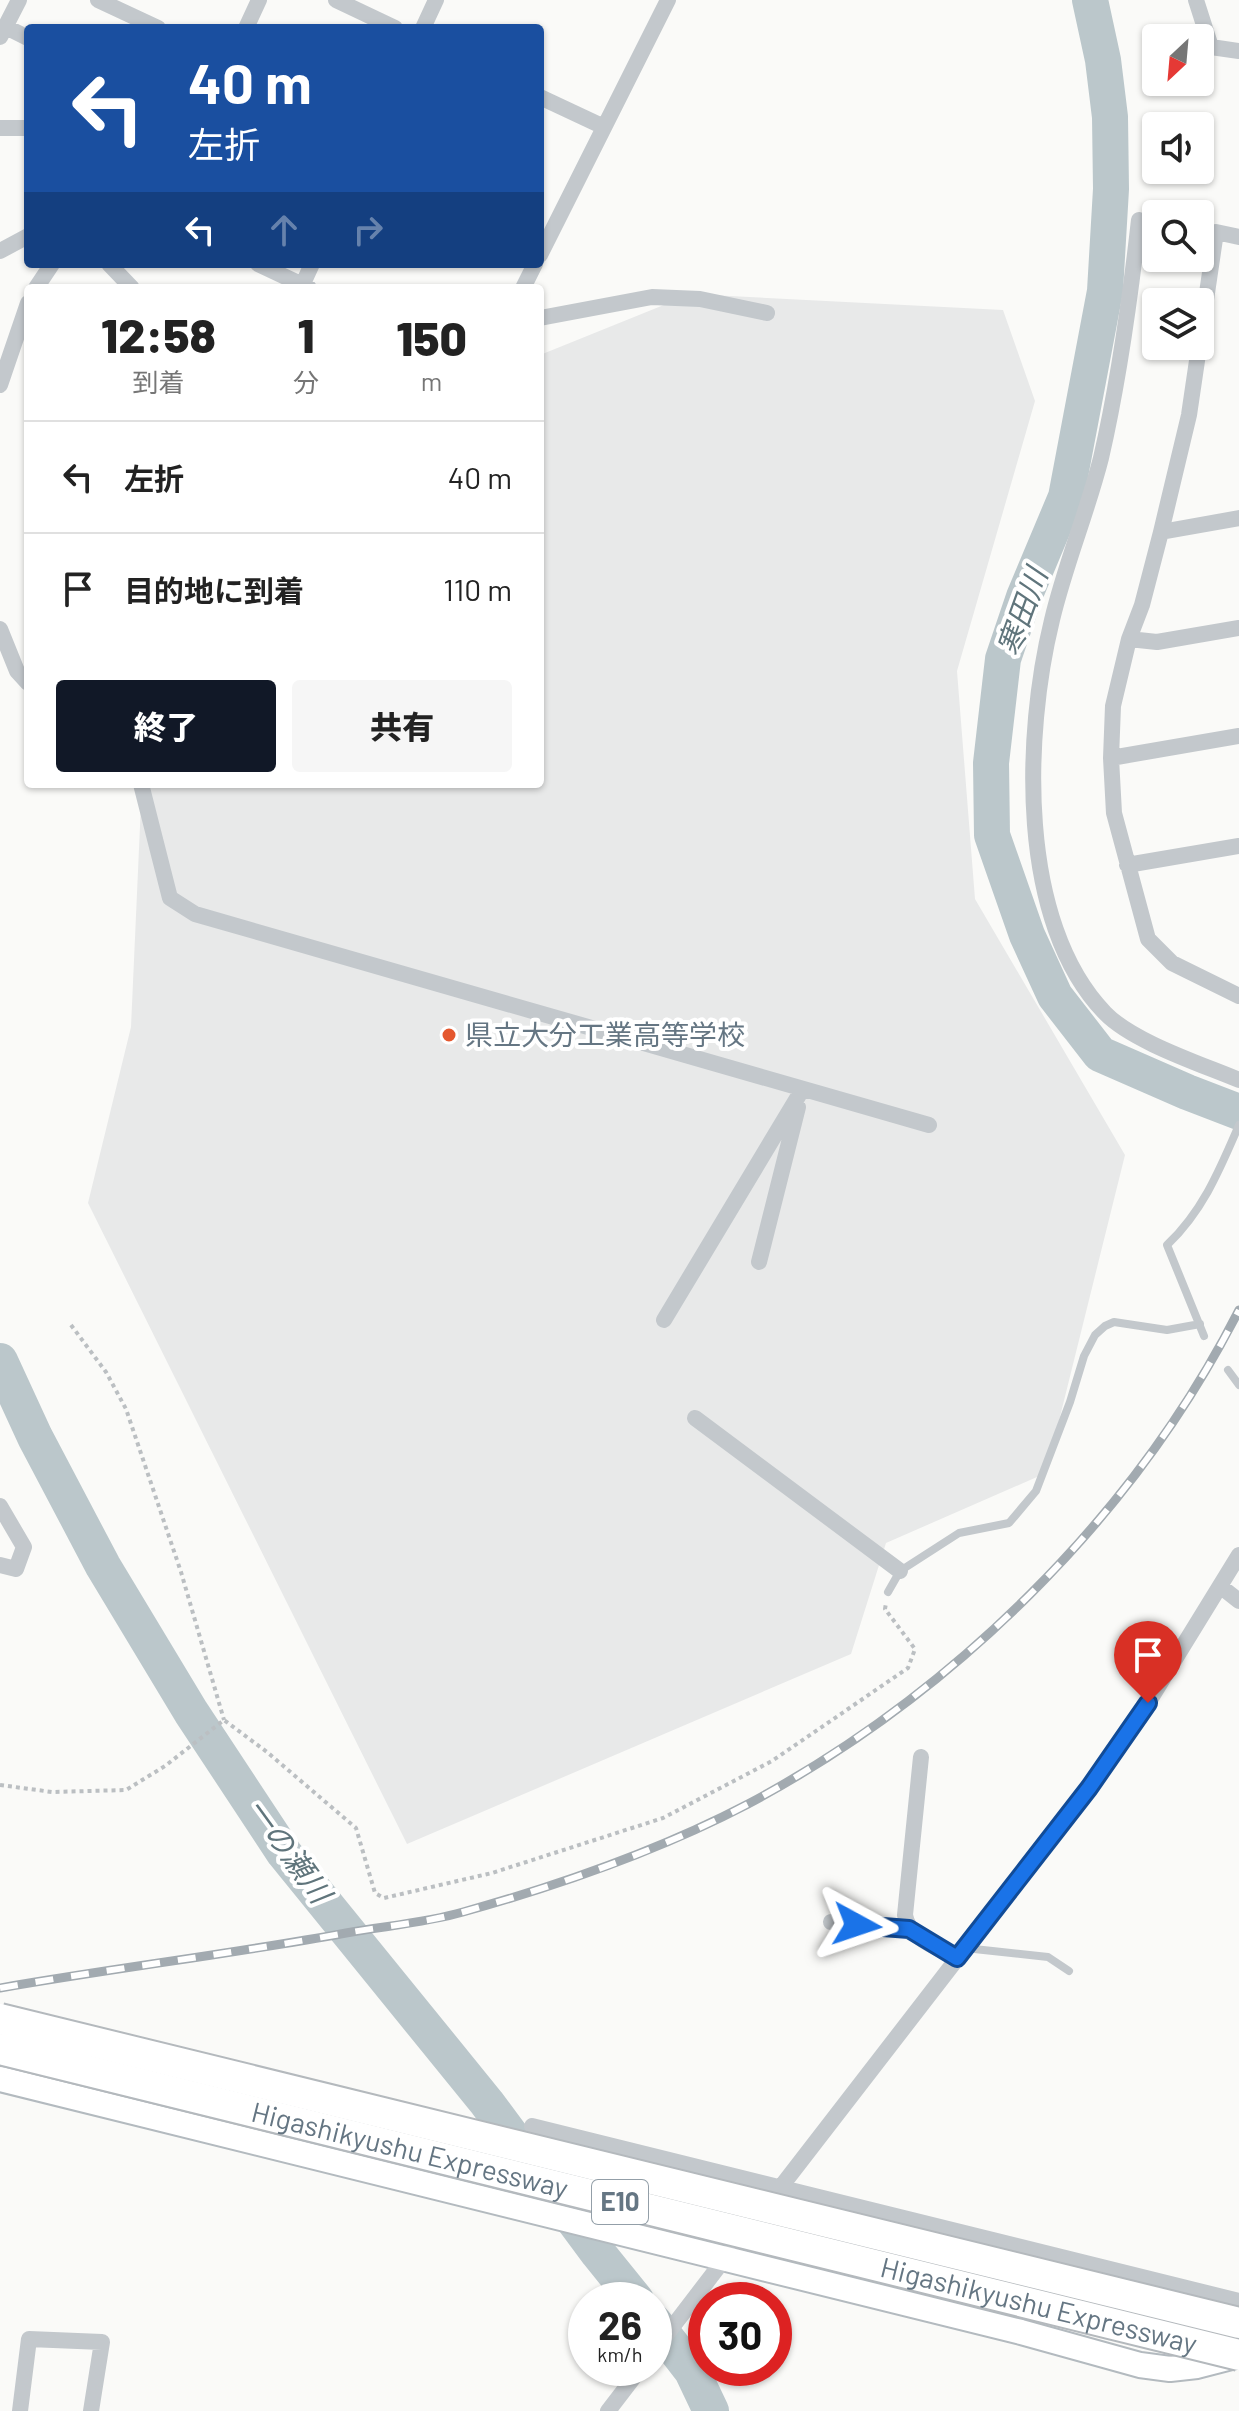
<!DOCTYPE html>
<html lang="ja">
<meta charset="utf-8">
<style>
:root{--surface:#fff;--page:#f6f6f6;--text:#222;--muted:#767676;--line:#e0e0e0;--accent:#111827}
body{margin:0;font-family:Barlow,"Noto Sans JP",sans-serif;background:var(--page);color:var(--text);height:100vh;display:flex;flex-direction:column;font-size:30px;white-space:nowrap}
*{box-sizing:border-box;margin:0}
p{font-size:26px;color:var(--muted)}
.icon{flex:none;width:44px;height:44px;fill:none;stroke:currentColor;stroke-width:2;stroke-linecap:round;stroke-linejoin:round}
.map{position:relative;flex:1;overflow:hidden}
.sheet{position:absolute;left:24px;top:284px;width:520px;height:504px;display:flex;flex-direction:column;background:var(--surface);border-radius:8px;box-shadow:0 2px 6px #0004}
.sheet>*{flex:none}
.banner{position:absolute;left:24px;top:24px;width:520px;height:244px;border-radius:8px;box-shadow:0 2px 6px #0004;background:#1a4fa0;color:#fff;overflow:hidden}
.needle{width:52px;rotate:206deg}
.buttons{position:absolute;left:1142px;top:24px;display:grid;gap:16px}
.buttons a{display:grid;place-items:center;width:72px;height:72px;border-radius:8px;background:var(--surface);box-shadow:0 2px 6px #0004;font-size:40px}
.speed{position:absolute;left:568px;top:2282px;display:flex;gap:16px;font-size:40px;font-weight:700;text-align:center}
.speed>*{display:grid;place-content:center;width:104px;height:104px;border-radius:50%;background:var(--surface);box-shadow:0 2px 6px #0004;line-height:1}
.speed small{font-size:20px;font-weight:400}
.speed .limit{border:12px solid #d22;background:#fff;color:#111}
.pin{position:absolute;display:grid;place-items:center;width:68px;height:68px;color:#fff;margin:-82px -34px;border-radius:50% 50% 50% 0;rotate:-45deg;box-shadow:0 0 8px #0007}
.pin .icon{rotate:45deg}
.me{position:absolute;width:88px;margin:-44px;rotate:95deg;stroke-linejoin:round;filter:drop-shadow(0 0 6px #0008)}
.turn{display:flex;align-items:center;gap:28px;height:168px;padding:0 32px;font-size:36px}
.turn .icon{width:104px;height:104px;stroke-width:2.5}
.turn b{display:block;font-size:56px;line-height:68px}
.lanes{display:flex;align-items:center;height:76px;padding:0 32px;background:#0003;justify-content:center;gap:40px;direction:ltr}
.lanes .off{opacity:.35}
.eta{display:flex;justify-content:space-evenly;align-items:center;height:136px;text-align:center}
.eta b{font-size:48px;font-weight:800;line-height:56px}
.primary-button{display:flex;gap:16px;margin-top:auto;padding:16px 32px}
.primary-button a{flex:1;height:92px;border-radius:8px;background:var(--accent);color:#fff;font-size:32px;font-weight:800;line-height:92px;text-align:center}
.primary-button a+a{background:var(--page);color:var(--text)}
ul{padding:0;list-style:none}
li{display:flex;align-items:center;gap:24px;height:112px;padding:0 32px;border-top:2px solid var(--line)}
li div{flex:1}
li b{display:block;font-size:30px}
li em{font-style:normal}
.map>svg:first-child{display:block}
.built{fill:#e8e9e9}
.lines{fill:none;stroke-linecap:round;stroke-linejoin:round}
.river{stroke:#bbc7cb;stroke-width:36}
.secondary-casing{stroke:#b3babf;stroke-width:28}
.path{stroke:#bbbfc2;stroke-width:4;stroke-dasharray:4 4;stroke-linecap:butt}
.lane{stroke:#c3c8cc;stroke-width:8}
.street{stroke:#c3c8cc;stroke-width:16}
.secondary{stroke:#fff;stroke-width:24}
.rail-casing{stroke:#a2aab0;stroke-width:9}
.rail{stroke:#fff;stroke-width:6;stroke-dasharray:18;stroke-linecap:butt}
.highway-bridge-casing{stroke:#b4b9bd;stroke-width:34;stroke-linecap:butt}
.highway-bridge{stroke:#fff;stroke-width:30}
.route-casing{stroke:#114b97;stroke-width:20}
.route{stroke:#1a73e8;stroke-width:14}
.poi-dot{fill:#e4572e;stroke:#fff;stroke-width:3}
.labels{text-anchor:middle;stroke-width:8;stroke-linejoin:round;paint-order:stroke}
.shield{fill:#fff;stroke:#939fa8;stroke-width:2}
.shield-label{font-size:26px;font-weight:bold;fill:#657683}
.poi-label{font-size:28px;fill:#657683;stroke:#fff;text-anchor:start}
.street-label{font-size:28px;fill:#657683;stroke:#fff}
.water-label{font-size:30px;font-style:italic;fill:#60757c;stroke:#fff}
</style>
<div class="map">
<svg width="1239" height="2411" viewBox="0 0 1239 2411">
<rect width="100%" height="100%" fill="#fafaf8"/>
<path class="built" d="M 691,294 L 1003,310 L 1035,401 L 957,671 L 975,899 L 1125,1155 L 1046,1473 L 886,1543 L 851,1654 L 407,1844 L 88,1203 L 131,1027 L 141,804 L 151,784 L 540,784 L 540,355 Z"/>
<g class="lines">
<path class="river" d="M 1090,0 L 1103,60 L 1110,117 L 1111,189 L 1105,291 L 1066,497 L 1024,597 L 1003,659 L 991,763 L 992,835 L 1027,935 L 1055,996 L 1100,1054 L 1187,1092 L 1239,1112
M 0,1361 L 35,1437 L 103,1566 L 191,1712 L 284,1853 L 487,2103 L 598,2253 L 636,2300
M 654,2322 L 692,2371 L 711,2411"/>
<defs>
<path id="secondary" d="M 0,2079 L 1021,2332 L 1140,2365 L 1170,2369 L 1197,2366 L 1239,2355"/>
</defs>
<use href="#secondary" class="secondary-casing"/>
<path class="path" d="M 71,1325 L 106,1372 L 126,1409 L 181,1572 L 224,1720
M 0,1785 L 52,1792 L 126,1790 L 165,1766 L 224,1720 L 267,1752 L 356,1828 L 375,1893 L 384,1898 L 492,1873 L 663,1818 L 772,1761 L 908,1668 L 915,1649 L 885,1609 L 886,1603"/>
<path class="lane" d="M 1204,1336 L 1167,1245 C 1203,1211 1220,1169 1239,1125
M 1228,1370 L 1239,1385
M 888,1592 L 900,1571 L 959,1533 L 1009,1523 L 1036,1491 L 1070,1402 L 1084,1356 L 1095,1335 L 1105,1326 L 1114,1322 L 1167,1330 L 1200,1324
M 965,1948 L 1048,1957 L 1069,1971"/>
<path class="street" d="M 98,0 L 158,28
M 336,0 L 395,28
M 1196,0 L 1211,47 L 1239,51
M 6,27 L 28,38
M 246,28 L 259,0
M 423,28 L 436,0
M 0,37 L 19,0
M 540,97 L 604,127
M 0,128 L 28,128
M 1139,220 C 1130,300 1119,380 1101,458 C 1087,513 1065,565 1052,620 C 1024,734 1017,922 1105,1013 C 1133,1042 1201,1064 1239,1080
M 1239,237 L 1216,232 L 1189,415 L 1161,532 L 1142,605 L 1129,639 L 1113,706 L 1111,758 L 1114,813 L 1148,939 L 1172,963 L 1239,996
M 0,251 L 28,236
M 540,255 L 668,0
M 109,264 L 132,288
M 258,264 L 309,288
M 36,288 L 52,264
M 301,288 L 312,264
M 523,288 L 535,264
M 540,318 L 652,297 L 700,299 L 767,313
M 0,385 L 28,303
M 1161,532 L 1239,518
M 0,629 L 17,671 L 28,683
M 1129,639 L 1157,642 L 1239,628
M 1111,758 L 1239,736
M 141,784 L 170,898 L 195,914 L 929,1125
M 1127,865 L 1239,846
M 759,1262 L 798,1107
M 664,1320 L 802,1090
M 695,1418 L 900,1571
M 0,1506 L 24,1547 L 16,1569 L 0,1565
M 1220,1586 L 1239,1601
M 921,1757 L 905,1915 C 909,1939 937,1947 957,1958
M 831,1922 L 909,1929
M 532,2126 L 1239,2301
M 763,2210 L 1089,1788 L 1148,1703 L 1239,1555
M 654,2351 L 729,2253
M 20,2411 L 29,2339 L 102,2342 L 91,2411
M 608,2411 L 641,2368"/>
<use href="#secondary" class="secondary"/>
<defs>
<path id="rail" d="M 0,1988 C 115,1968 231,1954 346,1933 C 384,1926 425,1923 463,1912 C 560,1885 658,1851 748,1804 C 952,1695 1134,1517 1239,1310"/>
</defs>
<use href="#rail" class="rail-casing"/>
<use href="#rail" class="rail"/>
<defs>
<g id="highway-bridge">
<path d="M 0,2019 L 1239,2323"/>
<path id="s1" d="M 0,2049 L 1239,2355"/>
</g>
</defs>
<use href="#highway-bridge" class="highway-bridge-casing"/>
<use href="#highway-bridge" class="highway-bridge"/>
</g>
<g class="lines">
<defs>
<path id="route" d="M 857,1925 L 909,1929 L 957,1958 L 1089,1788 L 1148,1703"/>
</defs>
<use href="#route" class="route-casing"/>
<use href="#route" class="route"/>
</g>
<circle class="poi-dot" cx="449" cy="1035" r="8"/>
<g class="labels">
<rect class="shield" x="592" y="2180" width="56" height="44" rx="6"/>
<g class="shield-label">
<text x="620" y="2211">E10</text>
</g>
<g class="poi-label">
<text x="465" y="1045">県立大分工業高等学校</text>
</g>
<g class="street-label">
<text dy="10" stroke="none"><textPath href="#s1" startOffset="422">Higashikyushu Expressway</textPath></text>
<text dy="10" stroke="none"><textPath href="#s1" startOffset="1070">Higashikyushu Expressway</textPath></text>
</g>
<g class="water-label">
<text transform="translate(1023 612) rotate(-70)" y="10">寒田川</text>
<text transform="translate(288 1851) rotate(54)" y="10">一の瀬川</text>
</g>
</g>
</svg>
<div class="buttons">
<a><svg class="needle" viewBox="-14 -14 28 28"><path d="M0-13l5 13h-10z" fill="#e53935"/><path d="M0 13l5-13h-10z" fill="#767676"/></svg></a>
<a><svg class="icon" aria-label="sound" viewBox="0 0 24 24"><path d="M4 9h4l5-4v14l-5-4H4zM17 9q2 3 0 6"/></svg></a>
<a><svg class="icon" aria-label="search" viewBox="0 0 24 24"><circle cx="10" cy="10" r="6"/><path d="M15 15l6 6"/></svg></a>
<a><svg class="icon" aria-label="layers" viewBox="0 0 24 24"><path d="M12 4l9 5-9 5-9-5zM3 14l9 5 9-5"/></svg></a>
</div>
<div class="speed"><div>26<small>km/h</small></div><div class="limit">30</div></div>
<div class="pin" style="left:1148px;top:1703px;background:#d93025"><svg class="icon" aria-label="arrive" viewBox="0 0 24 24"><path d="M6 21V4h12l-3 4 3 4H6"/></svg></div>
<svg class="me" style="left:857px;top:1925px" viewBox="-20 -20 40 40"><path d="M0-17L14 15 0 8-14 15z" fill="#1a73e8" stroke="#fff" stroke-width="4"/></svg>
<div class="banner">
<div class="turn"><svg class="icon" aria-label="left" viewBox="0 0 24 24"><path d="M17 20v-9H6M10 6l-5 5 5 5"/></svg><div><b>40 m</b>左折</div></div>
<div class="lanes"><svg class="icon" aria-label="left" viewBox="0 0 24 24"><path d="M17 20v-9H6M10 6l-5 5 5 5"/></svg><svg class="icon off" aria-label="ahead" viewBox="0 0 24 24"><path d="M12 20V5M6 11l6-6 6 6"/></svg><svg class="icon off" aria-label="right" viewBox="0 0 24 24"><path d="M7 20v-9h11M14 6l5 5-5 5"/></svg></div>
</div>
<section class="sheet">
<div class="eta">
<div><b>12:58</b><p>到着</p></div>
<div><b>1</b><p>分</p></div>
<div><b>150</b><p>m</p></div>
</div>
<ul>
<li><svg class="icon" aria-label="left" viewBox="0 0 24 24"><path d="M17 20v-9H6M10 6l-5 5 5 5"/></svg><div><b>左折</b></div><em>40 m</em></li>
<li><svg class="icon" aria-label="arrive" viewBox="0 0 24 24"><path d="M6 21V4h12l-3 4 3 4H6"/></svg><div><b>目的地に到着</b></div><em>110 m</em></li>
</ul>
<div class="primary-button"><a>終了</a><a>共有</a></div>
</section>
</div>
